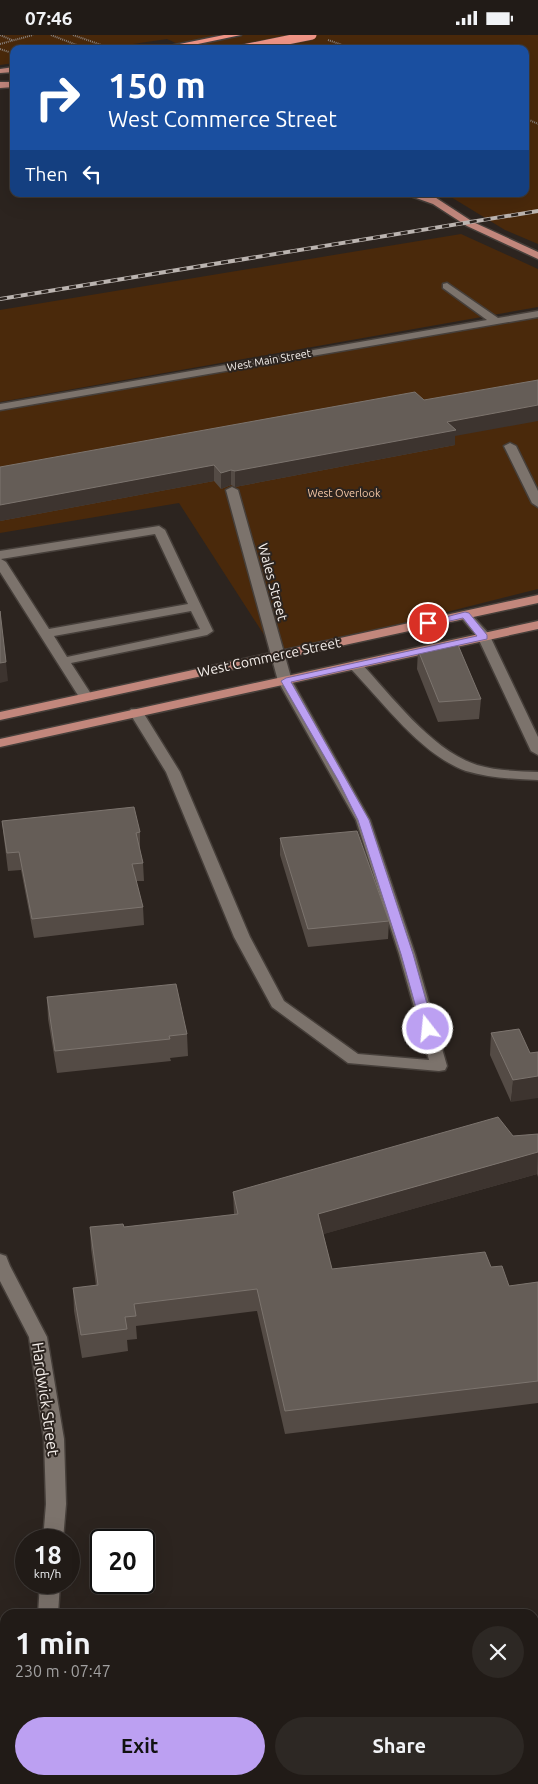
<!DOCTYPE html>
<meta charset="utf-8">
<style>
:root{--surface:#211b17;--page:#2d2824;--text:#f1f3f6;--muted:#a2a1a1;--line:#3e3936;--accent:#bca0f2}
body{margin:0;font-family:Ubuntu,sans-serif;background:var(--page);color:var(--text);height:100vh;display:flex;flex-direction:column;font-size:19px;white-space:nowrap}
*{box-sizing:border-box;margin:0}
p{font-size:16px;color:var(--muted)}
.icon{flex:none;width:28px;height:28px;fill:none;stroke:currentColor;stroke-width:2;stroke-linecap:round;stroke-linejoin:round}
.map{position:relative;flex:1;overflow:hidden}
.panel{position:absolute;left:0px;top:1574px;width:539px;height:176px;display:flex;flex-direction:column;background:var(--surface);border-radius:15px 15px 0 0;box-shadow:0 5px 20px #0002,0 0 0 1px var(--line)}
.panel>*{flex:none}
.banner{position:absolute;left:10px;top:10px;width:519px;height:152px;border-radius:10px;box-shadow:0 5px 20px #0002,0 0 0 1px var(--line);background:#1a4fa0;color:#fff;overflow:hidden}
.speed{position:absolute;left:15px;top:1494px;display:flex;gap:10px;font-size:25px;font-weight:700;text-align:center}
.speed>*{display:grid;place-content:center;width:65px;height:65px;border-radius:50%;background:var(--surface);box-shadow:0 5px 20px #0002,0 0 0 1px var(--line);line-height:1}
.speed small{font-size:12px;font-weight:400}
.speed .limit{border:2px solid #111;border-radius:8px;background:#fff;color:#111}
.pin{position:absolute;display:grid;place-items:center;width:42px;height:42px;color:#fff;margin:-21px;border:2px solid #fff;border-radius:50%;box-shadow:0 1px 5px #0007}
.me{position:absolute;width:55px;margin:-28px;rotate:344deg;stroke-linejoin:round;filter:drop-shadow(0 0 4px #0008)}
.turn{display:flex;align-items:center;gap:18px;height:105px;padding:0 15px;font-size:22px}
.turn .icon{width:65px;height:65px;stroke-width:2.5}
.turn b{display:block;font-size:35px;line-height:42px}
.then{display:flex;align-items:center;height:48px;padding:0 15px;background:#0003;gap:10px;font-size:19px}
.round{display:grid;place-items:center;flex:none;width:52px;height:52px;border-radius:26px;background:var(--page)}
.head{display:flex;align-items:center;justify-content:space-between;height:85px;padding:0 15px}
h1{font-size:30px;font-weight:700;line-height:38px}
.cta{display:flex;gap:10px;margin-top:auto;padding:10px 15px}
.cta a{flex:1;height:58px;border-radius:30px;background:var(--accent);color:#111;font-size:20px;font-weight:700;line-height:58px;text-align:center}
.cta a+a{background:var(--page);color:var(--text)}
.status{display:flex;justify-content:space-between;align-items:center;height:35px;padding:0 25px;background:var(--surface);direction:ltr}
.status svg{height:14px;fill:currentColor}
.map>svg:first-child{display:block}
.green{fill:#4a290b}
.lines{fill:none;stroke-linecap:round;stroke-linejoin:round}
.minor-casing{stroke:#463f3a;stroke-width:3}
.major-casing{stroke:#463f3a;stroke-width:3}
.highway-casing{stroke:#463f3a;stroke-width:3}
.path{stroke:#8a837f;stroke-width:2;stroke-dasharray:1 1;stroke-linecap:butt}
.minor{fill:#7c736c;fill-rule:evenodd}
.major{fill:#c2877c;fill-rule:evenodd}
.highway{fill:#f19586;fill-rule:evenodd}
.rail-casing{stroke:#bbb4b0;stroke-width:4}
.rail{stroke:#2c241f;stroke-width:2.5;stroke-dasharray:7;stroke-linecap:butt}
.highway-bridge-casing{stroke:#463f3a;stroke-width:10;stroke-linecap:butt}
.highway-bridge{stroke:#f19586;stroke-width:9}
.wall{fill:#544b45}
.shaded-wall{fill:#3d342f}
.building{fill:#655d57;stroke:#7c746e}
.route{fill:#bca0f2;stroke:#7a689d}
.labels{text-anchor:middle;stroke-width:4;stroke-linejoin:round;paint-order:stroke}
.far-street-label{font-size:11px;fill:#f4eeea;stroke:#2c241f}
.far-park-label{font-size:11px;fill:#f5c7a5;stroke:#2c241f}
.street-label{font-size:14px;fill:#f4eeea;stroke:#2c241f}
.near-street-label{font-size:16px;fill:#f4eeea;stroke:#2c241f}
</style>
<div class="status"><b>07:46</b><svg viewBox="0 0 49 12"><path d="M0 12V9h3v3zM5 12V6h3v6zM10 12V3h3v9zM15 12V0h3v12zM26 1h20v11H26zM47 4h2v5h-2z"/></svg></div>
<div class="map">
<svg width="538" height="1749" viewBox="0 0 538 1749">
<rect width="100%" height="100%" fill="#2c241f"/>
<path class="green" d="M 0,0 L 538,0 L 538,209 L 505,195 L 446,159 L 525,159 L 525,14 L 189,14 L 167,4 L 99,14 L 14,14 L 14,28 L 0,30 Z
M 461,199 L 538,234 L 538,272 L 0,367 L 0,275 Z
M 538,281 L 538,554 L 277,620 L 179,468 L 0,498 L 0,376 Z"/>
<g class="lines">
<defs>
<path id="minor" d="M 447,248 L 498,283 L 538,276 L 538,282 L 0,375 L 0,369 L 487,285 L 443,253 L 443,249 Z
M 510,408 L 516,411 L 538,456 L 538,472 L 532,468 L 504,411 Z
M 232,452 L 238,455 L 292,646 L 370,785 L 415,919 L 447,1031 L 445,1035 L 439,1036 L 348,1028 L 272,972 L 234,902 L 166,737 L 129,677 L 131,674 L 141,674 L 180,737 L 250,902 L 284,966 L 358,1019 L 429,1025 L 399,919 L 356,785 L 278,646 L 226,455 Z
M 159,491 L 165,495 L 213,596 L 207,600 L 71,628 L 93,662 L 86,666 L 81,665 L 0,537 L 0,516 ZM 155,499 L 188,569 L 49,594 L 6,527 L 1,524 ZM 191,576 L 200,594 L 67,622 L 54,601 Z
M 465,576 L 469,577 L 489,599 L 497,616 L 538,702 L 538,720 L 531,716 L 478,603 L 459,580 Z
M 355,626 L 360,627 C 392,661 431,715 477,730 C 497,736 518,736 538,737 L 538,745 C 514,744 490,743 466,736 C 421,720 383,667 350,633 L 348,630 Z
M 0,1219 L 6,1221 L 10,1231 L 47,1302 L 64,1404 L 66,1469 L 63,1505 L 43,1505 L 46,1469 L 44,1404 L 29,1302 L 0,1246 Z
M 40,1548 L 60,1548 L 58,1579 L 38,1579 Z
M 5,1739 L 5,1745 L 24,1745 L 23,1749 L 1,1749 Z"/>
<path id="major" d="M 14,32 L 14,37 L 0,38 L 0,34 Z
M 0,47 L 14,47 L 14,52 L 0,53 Z
M 405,159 L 430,159 L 473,187 L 538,217 L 538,224 L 467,191 L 433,169 Z
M 538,560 L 538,568 L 0,685 L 0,677 Z
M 538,586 L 538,594 L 0,712 L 0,704 Z"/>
<path id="highway" d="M 224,0 L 241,0 L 174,14 L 155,14 Z"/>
</defs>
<use href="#minor" class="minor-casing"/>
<use href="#major" class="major-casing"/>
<use href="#highway" class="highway-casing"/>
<path class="path" d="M 0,0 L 12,5
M 51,0 L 87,14
M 73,0 L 110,13
M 328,5 L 354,14
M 0,9 L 33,0
M 0,14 L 9,17
M 525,83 L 538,89"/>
<use href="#minor" class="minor"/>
<use href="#major" class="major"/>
<use href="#highway" class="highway"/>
<defs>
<path id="rail" d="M 0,264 L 538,176"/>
</defs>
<use href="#rail" class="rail-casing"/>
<use href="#rail" class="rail"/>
<defs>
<path id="highway-bridge" d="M 243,14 L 312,0"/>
</defs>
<use href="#highway-bridge" class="highway-bridge-casing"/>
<use href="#highway-bridge" class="highway-bridge"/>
</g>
<path class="wall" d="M 455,401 L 455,410 L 235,452 L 231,450 L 221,454 L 214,446 L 0,486 L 0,432 Z
M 418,615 L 481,664 L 479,684 L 438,687 L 417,634 Z
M 2,786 L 140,797 L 140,815 L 143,828 L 144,846 L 136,846 L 143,872 L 144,890 L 34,903 L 21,835 L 8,836 L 4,804 Z
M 280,803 L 389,886 L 388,904 L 308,912 L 280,820 Z
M 47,962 L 187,999 L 188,1021 L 170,1023 L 171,1026 L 57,1038 L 48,984 Z
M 519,994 L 511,1067 L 490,1020 L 491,998 Z
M 538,1099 L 538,1142 L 537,1139 L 323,1199 L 332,1234 L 491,1232 L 509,1251 L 538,1247 L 538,1368 L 285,1399 L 257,1276 L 136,1291 L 137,1304 L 127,1305 L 128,1316 L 82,1323 L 74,1276 L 73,1253 L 96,1251 L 91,1214 L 90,1192 L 124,1192 L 234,1180 L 233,1157 L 513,1101 Z"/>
<path class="shaded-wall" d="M 538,370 L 538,386 L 455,401 L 455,410 L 235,452 L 235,436 L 447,387 Z
M 214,430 L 214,446 L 0,486 L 0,470 Z
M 231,435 L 231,450 L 221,454 L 221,438 Z
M 6,627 L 8,646 L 0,648 L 0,628 Z
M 538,1041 L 538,1063 L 511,1067 L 513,1045 Z
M 538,1117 L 537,1139 L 317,1201 L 318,1179 Z"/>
<path class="building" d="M 538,345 L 538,370 L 447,387 L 456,395 L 235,436 L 231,435 L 221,438 L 214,430 L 0,470 L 0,432 L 415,357 L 424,365 Z
M 0,576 L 6,627 L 0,628 Z
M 445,608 L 458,610 L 481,664 L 439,667 L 418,615 Z
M 134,772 L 140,797 L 136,798 L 143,828 L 132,829 L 143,872 L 32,884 L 19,817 L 7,818 L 2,786 Z
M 357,796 L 389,886 L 308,894 L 280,803 Z
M 176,949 L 187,999 L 169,1001 L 170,1004 L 55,1016 L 47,962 Z
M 519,994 L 530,1018 L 538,1017 L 538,1041 L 513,1045 L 491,998 Z
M 498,1082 L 513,1101 L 538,1099 L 538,1117 L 318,1179 L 332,1234 L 485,1217 L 491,1232 L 502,1231 L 509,1251 L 538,1247 L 538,1346 L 285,1376 L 257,1254 L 134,1269 L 136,1281 L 125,1282 L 127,1294 L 81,1300 L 73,1253 L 98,1250 L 90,1192 L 123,1189 L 124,1192 L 238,1179 L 233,1157 Z
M 534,1626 L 538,1641 L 538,1749 L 468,1749 L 467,1745 L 534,1745 Z
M 159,1745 L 396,1745 L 397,1749 L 159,1749 Z"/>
<path class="route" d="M 465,577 L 469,578 L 487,600 L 487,604 L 291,647 L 369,785 L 413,919 L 434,994 L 428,998 L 422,994 L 401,919 L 358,785 L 338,745 L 281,646 L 286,643 L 477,601 L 463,583 L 428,591 L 423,588 Z"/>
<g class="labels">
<g class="far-street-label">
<text transform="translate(269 325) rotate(-10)" y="4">West Main Street</text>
</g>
<g class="far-park-label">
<text x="344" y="462">West Overlook</text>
</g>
<g class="street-label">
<text transform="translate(273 547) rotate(75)" y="5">Wales Street</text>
<text transform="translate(269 622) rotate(-12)" y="5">West Commerce Street</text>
</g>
<g class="near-street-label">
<text transform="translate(46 1364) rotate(82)" y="6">Hardwick Street</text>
</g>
</g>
</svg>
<div class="speed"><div>18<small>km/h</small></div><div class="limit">20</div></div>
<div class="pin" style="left:428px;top:588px;background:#d93025"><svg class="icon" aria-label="arrive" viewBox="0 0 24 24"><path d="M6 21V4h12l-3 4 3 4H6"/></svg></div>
<svg class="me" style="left:428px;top:994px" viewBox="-20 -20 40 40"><circle r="17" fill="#bca0f2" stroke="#fff" stroke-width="3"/><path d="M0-11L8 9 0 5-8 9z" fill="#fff"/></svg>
<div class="banner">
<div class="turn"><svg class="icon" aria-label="right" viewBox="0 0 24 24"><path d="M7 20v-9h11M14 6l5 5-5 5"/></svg><div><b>150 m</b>West Commerce Street</div></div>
<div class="then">Then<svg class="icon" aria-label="left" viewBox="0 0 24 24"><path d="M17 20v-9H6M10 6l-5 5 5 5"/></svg></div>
</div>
<section class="panel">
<div class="head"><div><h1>1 min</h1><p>230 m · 07:47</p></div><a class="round"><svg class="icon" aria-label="close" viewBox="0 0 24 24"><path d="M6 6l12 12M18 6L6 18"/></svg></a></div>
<div class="cta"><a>Exit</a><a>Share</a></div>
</section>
</div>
